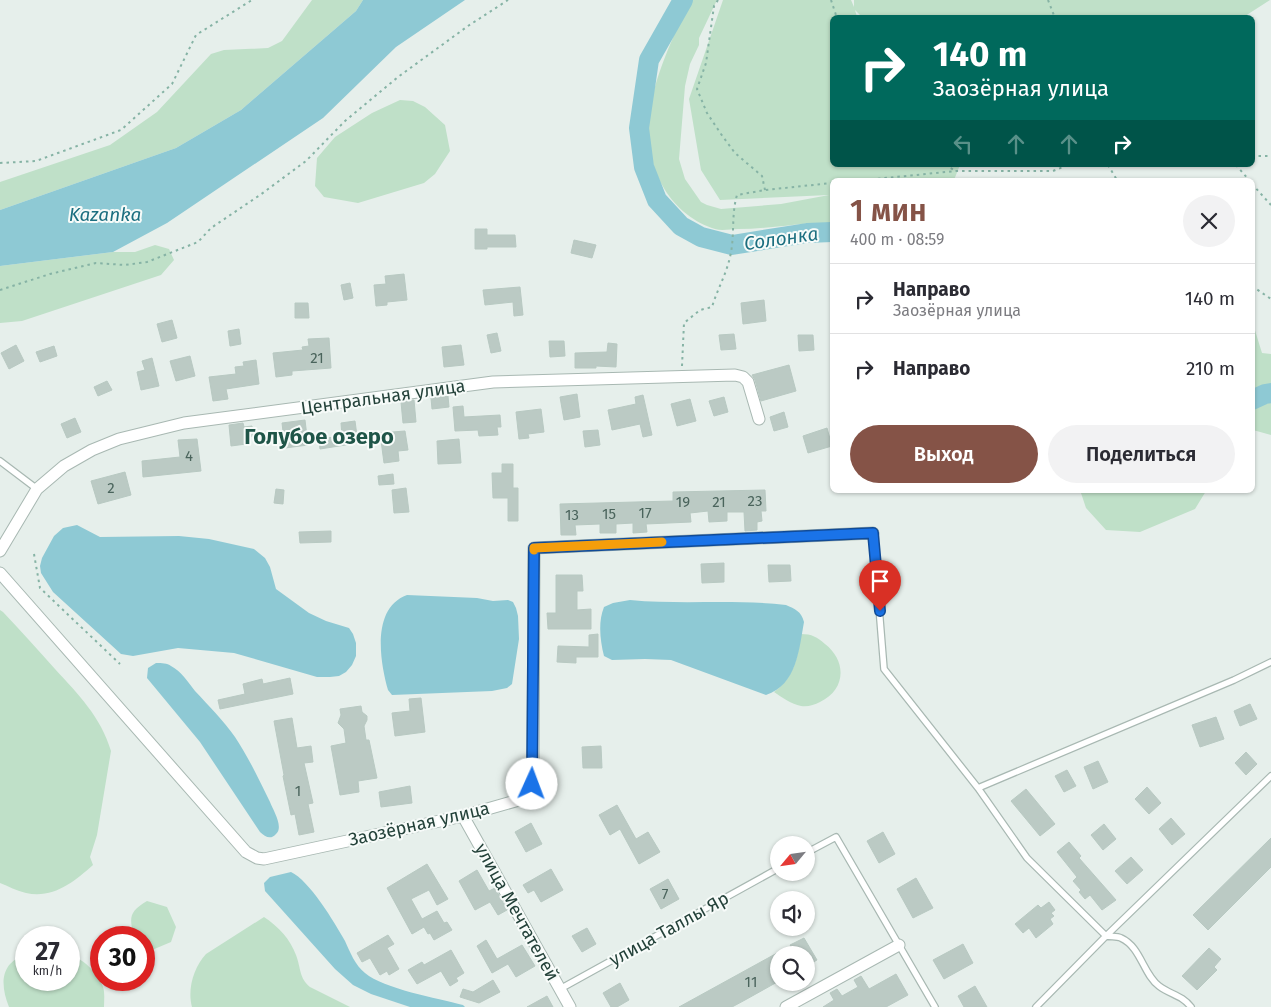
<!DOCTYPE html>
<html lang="ru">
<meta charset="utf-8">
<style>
:root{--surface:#fff;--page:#f2f2f3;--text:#2b2b33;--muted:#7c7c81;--line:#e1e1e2;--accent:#855347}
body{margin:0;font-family:"Fira Sans",sans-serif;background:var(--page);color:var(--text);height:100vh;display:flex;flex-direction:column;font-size:19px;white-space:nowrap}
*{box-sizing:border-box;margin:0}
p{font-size:16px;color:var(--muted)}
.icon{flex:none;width:28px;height:28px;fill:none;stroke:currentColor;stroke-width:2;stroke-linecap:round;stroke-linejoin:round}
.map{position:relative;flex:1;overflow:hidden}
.sheet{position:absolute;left:830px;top:178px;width:425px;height:315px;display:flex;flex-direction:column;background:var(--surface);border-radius:8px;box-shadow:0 1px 4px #0004}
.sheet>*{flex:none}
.guide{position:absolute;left:830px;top:15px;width:425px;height:152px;border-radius:8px;box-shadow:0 1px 4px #0004;background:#00695c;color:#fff;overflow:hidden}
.needle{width:32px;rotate:241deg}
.controls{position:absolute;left:770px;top:836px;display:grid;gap:10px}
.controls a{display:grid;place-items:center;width:45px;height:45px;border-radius:50%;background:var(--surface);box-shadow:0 1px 4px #0004;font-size:25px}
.speed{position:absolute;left:15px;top:926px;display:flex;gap:10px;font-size:25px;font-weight:700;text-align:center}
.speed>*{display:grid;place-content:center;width:65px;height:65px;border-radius:50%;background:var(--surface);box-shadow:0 1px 4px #0004;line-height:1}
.speed small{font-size:12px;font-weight:400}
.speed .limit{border:8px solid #d22;background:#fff;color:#111}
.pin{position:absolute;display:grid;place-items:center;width:42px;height:42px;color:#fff;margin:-51px -21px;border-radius:50% 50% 50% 0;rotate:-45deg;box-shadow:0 0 5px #0007}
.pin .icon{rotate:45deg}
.me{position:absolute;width:55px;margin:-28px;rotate:2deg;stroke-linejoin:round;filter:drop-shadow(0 0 4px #0008)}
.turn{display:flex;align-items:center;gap:18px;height:105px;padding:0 20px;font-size:22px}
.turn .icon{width:65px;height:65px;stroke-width:2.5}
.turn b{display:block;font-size:35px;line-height:42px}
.lanes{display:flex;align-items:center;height:48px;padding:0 20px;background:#0003;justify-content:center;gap:25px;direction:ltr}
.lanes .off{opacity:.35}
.round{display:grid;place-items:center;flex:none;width:52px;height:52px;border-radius:26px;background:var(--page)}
.overview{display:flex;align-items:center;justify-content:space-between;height:85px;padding:0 20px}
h1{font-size:30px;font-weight:600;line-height:38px;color:var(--accent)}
.button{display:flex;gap:10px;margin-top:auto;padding:10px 20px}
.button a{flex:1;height:58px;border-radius:30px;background:var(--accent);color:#fff;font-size:20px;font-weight:600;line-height:58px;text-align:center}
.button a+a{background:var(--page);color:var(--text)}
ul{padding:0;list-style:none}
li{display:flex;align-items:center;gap:15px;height:70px;padding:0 20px;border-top:1px solid var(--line)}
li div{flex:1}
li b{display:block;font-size:19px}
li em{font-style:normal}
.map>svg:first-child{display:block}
.green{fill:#bfe0c8}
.water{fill:#8ec9d4}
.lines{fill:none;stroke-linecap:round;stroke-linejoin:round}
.river{stroke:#8ec9d4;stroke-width:20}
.building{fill:#bbcac4;stroke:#b8c9c2}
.lane-casing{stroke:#a8b8b2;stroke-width:8}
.street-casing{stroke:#a8b8b2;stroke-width:13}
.path{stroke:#86b3a5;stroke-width:2;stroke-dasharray:2.5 4;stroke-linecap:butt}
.lane{stroke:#fff;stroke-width:5.5}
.street{stroke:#fff;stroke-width:11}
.route-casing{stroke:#114b97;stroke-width:12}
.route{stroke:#1a73e8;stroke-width:9}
.slow{stroke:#f59e0b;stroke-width:9}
.labels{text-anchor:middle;stroke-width:4;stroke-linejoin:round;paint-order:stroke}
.number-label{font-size:15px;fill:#4a645c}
.street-label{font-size:18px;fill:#24423a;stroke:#f7fbf9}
.water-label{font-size:19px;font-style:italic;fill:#1c6f80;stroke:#f7fbf9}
.district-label{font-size:22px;font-weight:bold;fill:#1f5548;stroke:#f7fbf9}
</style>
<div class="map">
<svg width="1271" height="1007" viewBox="0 0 1271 1007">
<rect width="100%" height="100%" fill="#e6efeb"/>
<path class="green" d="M 312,0 L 363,0 L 356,11 L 241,110 L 176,148 L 0,210 L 0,182 L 110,145 L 157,112 L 211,54 L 224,50 L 268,48 L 282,41 Z
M 689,0 L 717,0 L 699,38 L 699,45 L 690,64 L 685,86 L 679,159 L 685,179 L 701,202 L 707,205 L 721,209 L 781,204 L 829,195 L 720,200 L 701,170 L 689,99 L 723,0 L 851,0 L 854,7 L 854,0 L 1270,0 L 1242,18 L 863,18 L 855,10 L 857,17 L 832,18 L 832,165 L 960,165 L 954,180 L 832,180 L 832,194 L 830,195 L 832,196 L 832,223 C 801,222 770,229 738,229 C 731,229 722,231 715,229 C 695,223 676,208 665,190 C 626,127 664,61 689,0 Z
M 400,100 L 413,101 L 425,107 L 445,125 L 450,151 L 435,174 L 424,183 L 358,203 L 324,197 L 315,186 L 317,158 L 335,137 L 372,113 Z
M 155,245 L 169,249 L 174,260 L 161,275 L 22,321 L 0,323 L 0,266 L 113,252 L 135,252 Z
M 1253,324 L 1262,353 L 1271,354 L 1271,435 L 1253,430 Z
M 1080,490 L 1205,490 L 1206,491 L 1195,509 L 1140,532 L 1106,530 L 1086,508 Z
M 0,610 L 3,612 C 21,631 38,650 55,669 C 78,694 101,717 111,751 L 97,835 L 90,857 L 93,865 C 74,882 53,899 26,893 C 17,891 8,886 0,883 Z
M 801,634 C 812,634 817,637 825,644 C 847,661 846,690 820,702 C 814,705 808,707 801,706 C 791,704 783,698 774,692 C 795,676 797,659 801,634 Z
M 147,901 L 167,907 L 176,927 L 171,942 L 152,950 L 144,947 L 144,938 L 134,937 C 129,917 129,912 147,901 Z
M 264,917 C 279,927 290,939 296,955 C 301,968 299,978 310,987 L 350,1007 L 192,1007 C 187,989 194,967 206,954 Z
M 26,955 L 26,980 L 69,980 L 69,955 C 83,958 98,973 103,987 C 105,993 104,1001 104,1007 L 9,1007 C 0,985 0,962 26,955 Z"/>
<path class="water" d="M 363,0 L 465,0 L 396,47 L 323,118 L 167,223 L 113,252 L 0,266 L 0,210 L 176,148 L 241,110 L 356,11 Z
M 77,525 L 100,537 L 179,536 L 209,539 L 254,549 L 265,558 L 270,567 L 276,589 L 309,613 L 326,621 L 349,628 L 353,634 L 356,643 L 356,656 L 352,665 L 346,672 L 339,676 L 330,677 L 317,677 L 234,653 L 178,648 L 133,656 L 121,654 L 53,592 L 41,573 L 40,566 L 42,558 L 54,536 L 63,528 Z
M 407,595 L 477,598 L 493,601 L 508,600 L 513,602 L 516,608 L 518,616 L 519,639 L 512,684 L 507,688 L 492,691 L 392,695 L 388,690 C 380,662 371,608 407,595 Z
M 630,600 C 682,605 734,599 786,605 C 795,609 801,611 804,622 C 799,649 797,685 766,695 L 671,660 L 645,659 L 612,660 L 604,656 C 600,640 598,622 604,607 L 613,603 Z
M 156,663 C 162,663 167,663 171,666 C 181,671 188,682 195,691 C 209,706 223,720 235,737 C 249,758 259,780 270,802 C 273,810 284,827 276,834 C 271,840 265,837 260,832 L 200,742 L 147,678 L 148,668 Z
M 291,872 C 309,880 335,923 345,941 C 350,952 355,965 365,973 C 384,989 437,998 463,1005 L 465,1007 L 410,1007 L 371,994 L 353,985 L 335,969 L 265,891 L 264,883 L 270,877 Z"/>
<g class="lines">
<path class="river" d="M 683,0 L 649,60 L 639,128 L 644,167 L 657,200 L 681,226 L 701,237 L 732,245 L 807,233 L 832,232
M 1252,400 L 1265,394 L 1271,393"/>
</g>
<path class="building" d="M 475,229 L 487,229 L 487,235 L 515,235 L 516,247 L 487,247 L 487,249 L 475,249 Z
M 574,240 L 596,245 L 592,258 L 571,253 Z
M 404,274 L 407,300 L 387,302 L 387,305 L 376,306 L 374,285 L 386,284 L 385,276 Z
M 350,283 L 353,298 L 344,300 L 341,285 Z
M 520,287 L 523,315 L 514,316 L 513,302 L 485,305 L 483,290 Z
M 764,300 L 766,321 L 743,324 L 741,303 Z
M 295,303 L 308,303 L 309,318 L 295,318 Z
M 172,320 L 177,338 L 162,342 L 157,324 Z
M 239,329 L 241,344 L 230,346 L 228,331 Z
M 497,333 L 501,351 L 491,353 L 487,335 Z
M 734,334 L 736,349 L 721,350 L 719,335 Z
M 798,335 L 813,335 L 814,350 L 799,351 Z
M 329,338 L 331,368 L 292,371 L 292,375 L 276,377 L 273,353 L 303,350 L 302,347 L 309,346 L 308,339 Z
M 549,341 L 564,341 L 565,356 L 550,357 Z
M 608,343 L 617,344 L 616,367 L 596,366 L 596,368 L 575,368 L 575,353 L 607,352 Z
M 16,345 L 24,361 L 9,369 L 1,353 Z
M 461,345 L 464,365 L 444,367 L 442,347 Z
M 54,346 L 57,356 L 40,362 L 36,352 Z
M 190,356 L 195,376 L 176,381 L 170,361 Z
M 152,358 L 159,386 L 141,390 L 137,372 L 145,370 L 142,361 Z
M 256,360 L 259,384 L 226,389 L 228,399 L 213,401 L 209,377 L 236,374 L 235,367 L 244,366 L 243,362 Z
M 789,365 L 796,391 L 761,401 L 755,380 L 752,375 Z
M 107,381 L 112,390 L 98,396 L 94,387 Z
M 577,394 L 580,417 L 564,420 L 560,397 Z
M 643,395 L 652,435 L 643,437 L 640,424 L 612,430 L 608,410 L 636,404 L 635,397 Z
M 448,396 L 449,407 L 432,409 L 431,398 Z
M 724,397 L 728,412 L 714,416 L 709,401 Z
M 690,399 L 696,421 L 677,426 L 671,404 Z
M 414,400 L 416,422 L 403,423 L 401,402 Z
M 463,406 L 464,417 L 500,415 L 501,427 L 497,427 L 498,435 L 479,436 L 478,430 L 455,431 L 453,407 Z
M 541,409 L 544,432 L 528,434 L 529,438 L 519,439 L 516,412 Z
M 784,412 L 788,427 L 774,431 L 770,417 Z
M 75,418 L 81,432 L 67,438 L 61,424 Z
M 305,420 L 308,445 L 285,448 L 282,423 Z
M 355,421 L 358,443 L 320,449 L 319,439 L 342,436 L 341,423 Z
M 243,423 L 244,427 L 252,426 L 253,436 L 245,437 L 246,444 L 231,446 L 229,425 Z
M 827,428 L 832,446 L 808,453 L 803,436 Z
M 598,430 L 600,445 L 585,447 L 583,431 Z
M 405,431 L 408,450 L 398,451 L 399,461 L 384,463 L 380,433 Z
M 197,439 L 201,471 L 143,477 L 142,461 L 180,457 L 178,440 Z
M 459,439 L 461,463 L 438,464 L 437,441 Z
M 502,464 L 513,464 L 513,488 L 518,488 L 518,521 L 508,521 L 508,498 L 493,498 L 492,473 L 502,473 Z
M 125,472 L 131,495 L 98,504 L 91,481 Z
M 393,474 L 394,484 L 379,485 L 378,476 Z
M 406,488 L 409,512 L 394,513 L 392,490 Z
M 276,489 L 284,490 L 283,504 L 274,503 Z
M 765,490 L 766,511 L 761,511 L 762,521 L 757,522 L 757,530 L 745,531 L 744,512 L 727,512 L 727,521 L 709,522 L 708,511 L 690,513 L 691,522 L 646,524 L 647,532 L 633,533 L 633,523 L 616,524 L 616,533 L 600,533 L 600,524 L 575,525 L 576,535 L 561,535 L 560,504 L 673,501 L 673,492 Z
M 331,531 L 331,542 L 300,543 L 299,532 Z
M 724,563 L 724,582 L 702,583 L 701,564 Z
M 768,565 L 790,565 L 791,581 L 769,582 Z
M 556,575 L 582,575 L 583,591 L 577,591 L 577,610 L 591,609 L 591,629 L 548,629 L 547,613 L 556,613 Z
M 598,634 L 598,657 L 576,657 L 576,663 L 557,662 L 558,646 L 589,647 L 589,635 Z
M 290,678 L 293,694 L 220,709 L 218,700 L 245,694 L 243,684 L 262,679 L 263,684 Z
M 421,698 L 425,732 L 395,736 L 392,713 L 410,711 L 409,699 Z
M 1250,704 L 1257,719 L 1240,726 L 1234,711 Z
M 361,706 L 362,712 L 367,716 L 367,720 L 364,726 L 366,740 L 369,740 L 377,778 L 358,781 L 359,792 L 340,795 L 331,746 L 346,743 L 344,729 L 338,723 L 341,715 L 340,709 Z
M 1216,717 L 1224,739 L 1200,747 L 1192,725 Z
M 292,718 L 297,748 L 311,746 L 313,762 L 304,763 L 313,803 L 308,804 L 314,832 L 299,835 L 295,814 L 291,815 L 283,776 L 284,775 L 274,721 Z
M 601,746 L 602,768 L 583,768 L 582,747 Z
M 1246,752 L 1257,764 L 1246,775 L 1235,763 Z
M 1098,761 L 1108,782 L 1093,789 L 1084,767 Z
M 1067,770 L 1076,786 L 1064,792 L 1055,776 Z
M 410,786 L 412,803 L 381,807 L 379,792 Z
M 1147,787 L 1161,803 L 1149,814 L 1135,799 Z
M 1026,789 L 1055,824 L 1040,836 L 1011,801 Z
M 617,805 L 636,839 L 648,832 L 660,852 L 639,864 L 620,829 L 610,835 L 599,815 Z
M 1171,818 L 1185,834 L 1172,845 L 1159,829 Z
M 531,823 L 542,844 L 526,852 L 515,832 Z
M 1104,824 L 1116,839 L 1103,850 L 1091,835 Z
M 883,832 L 895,854 L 879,863 L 867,841 Z
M 1271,838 L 1271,867 L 1208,930 L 1193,915 Z
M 1069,842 L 1081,856 L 1079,858 L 1116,900 L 1102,910 L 1090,895 L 1085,899 L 1079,892 L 1081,890 L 1073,881 L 1077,877 L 1057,852 Z
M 1131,857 L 1143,870 L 1127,884 L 1115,871 Z
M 427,864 L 448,899 L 437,905 L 429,890 L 411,899 L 422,919 L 437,911 L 444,923 L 447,922 L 452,930 L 434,940 L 430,933 L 428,934 L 424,927 L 412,934 L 387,888 Z
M 551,869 L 563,890 L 541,902 L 534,890 L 528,893 L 523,885 Z
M 477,870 L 489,891 L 495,888 L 507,910 L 498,915 L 490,902 L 475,910 L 459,881 Z
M 916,878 L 933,908 L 913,918 L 897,889 Z
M 668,879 L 679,899 L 661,909 L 650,889 Z
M 1049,902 L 1055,910 L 1051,913 L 1054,916 L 1050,919 L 1053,924 L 1036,938 L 1029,928 L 1023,933 L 1015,924 L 1038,905 L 1041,908 Z
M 587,928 L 596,944 L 582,952 L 572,936 Z
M 388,935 L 394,944 L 387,948 L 399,969 L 389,975 L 387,971 L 380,975 L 370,958 L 362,962 L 357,953 Z
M 804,938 L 817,960 L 806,966 L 806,955 L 796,955 L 790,945 Z
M 486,940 L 497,959 L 522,945 L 535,966 L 516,977 L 508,964 L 492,973 L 477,946 Z
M 963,944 L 973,963 L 944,979 L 933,960 Z
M 1209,948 L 1221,959 L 1214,967 L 1217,970 L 1197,990 L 1182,976 Z
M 451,950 L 464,973 L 456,978 L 458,981 L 450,986 L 441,971 L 417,984 L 408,970 L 422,962 L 424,965 Z
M 779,952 L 779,981 L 745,1000 L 732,1007 L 679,1007 Z
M 896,974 L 908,995 L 886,1007 L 823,1007 L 834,1000 L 830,993 L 837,989 L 842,996 L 858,987 L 854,980 L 861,976 L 869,989 Z
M 493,980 L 500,992 L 479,1003 L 460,997 L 463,989 L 473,992 Z
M 620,983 L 629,1000 L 617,1007 L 611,1007 L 603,993 Z
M 975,986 L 987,1007 L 964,1007 L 958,996 Z
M 547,996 L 553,1007 L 527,1007 Z"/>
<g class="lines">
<defs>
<path id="lane" d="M 0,461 L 37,489
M 873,533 L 884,669 L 978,788 L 1027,858 L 1106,936 L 1271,776
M 978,788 L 1234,680 L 1271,662
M 806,853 L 836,837 L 935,1007
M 560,989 L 779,868
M 1036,1007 L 1106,936 C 1111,937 1117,936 1121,938 C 1141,947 1143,974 1159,986 C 1171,995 1182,995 1191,1007"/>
<path id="street" d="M 0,551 L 37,489 L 64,466 L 92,450 L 119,439 L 184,423 L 493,382 L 735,375 L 743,377 L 748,382 L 759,419
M 0,573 L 246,852 L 257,858 L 264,859 L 463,816 L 519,800 C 529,794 532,787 533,776 L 534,548 L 873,533
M 463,816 L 570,1007
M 786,1007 L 899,945"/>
</defs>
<use href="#lane" class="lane-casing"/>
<use href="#street" class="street-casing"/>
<path class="path" d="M 718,0 L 714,6 L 706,63 L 697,89 L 707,113 L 721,134 L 735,153 L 762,176 L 765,190
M 831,0 L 837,18
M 1048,0 L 1055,18
M 1252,156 L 1271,156
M 0,163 L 36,161 L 121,130 L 172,84 L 196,35 L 252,0
M 945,165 L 956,171
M 1108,165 L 1117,180
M 1236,165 L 1249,180
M 865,180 L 956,171 L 1053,171 L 1068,165
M 1252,184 L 1271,205
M 1252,286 L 1271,299
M 0,290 L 50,274 L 96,263 L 125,265 L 147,262 L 198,242 L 211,228 L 260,195 L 306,161 L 345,121 L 398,77 L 468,26 L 508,0
M 682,366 L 684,323 L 700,310 L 712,307 C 717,290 726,275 730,257 C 735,237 731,215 737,195 L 765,190 L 832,183
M 34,554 L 40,588 L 120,664"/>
<use href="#lane" class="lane"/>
<use href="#street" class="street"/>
</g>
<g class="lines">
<defs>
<path id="route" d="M 532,784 L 534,548 L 873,533 L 880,611"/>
</defs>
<use href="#route" class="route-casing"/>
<use href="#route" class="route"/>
<path class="slow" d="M 534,550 L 534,548 L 662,542"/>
</g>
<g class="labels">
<g class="number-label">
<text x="317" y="363">21</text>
<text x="189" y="461">4</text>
<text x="111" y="493">2</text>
<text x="755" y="506">23</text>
<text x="683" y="507">19</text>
<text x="719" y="507">21</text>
<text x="645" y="518">17</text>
<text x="609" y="519">15</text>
<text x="572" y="520">13</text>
<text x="298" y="796">1</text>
<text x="665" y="899">7</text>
<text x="751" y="987">11</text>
</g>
<g class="street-label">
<text transform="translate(383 397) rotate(-8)" y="6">Центральная улица</text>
<text transform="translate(419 824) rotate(-13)" y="6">Заозёрная улица</text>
<text transform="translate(517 912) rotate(61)" y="6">улица Мечтателей</text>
<text transform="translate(669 929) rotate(-29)" y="6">улица Таллы Яр</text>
</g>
<g class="water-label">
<text x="105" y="221">Kazanka</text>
<text transform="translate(781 238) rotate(-8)" y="7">Солонка</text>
</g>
<g class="district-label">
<text x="319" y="444">Голубое озеро</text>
</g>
</g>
</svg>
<div class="controls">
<a><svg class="needle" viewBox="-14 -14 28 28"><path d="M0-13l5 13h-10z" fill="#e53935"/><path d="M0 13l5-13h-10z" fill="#7c7c81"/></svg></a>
<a><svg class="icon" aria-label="sound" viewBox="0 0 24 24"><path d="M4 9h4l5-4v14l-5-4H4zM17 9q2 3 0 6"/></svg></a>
<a><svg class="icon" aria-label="search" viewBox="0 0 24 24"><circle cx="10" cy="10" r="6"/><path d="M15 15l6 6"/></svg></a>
</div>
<div class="speed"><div>27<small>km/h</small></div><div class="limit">30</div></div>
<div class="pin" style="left:880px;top:611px;background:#d93025"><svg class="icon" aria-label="arrive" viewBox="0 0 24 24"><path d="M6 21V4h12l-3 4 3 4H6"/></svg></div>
<svg class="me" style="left:532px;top:784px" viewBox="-20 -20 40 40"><circle r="19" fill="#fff"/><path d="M0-13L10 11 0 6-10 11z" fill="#1a73e8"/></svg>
<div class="guide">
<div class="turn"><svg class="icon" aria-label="right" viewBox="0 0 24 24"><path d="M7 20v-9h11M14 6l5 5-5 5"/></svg><div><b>140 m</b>Заозёрная улица</div></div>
<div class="lanes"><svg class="icon off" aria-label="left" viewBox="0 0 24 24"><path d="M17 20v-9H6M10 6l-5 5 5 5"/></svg><svg class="icon off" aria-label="ahead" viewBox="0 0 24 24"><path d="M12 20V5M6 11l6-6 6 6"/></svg><svg class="icon off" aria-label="ahead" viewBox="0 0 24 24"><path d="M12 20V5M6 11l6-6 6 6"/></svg><svg class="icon" aria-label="right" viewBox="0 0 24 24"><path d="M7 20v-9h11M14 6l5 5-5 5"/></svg></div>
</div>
<section class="sheet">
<div class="overview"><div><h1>1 мин</h1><p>400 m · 08:59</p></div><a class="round"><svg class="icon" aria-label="close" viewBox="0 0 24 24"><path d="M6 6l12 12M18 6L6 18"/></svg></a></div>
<ul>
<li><svg class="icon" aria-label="right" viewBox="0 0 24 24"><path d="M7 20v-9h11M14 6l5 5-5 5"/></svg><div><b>Направо</b><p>Заозёрная улица</p></div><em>140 m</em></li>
<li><svg class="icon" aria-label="right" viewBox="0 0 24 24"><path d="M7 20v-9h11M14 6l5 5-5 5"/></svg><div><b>Направо</b></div><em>210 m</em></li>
</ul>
<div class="button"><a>Выход</a><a>Поделиться</a></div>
</section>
</div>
